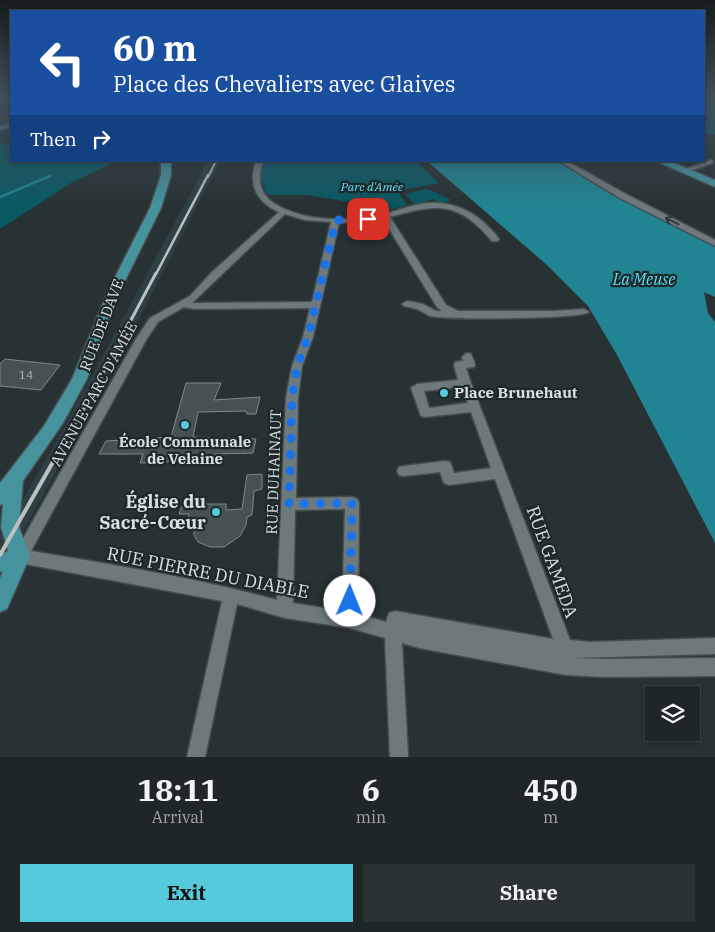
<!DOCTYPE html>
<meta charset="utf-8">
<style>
:root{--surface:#1e2627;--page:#2b3233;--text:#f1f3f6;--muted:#a1a5a7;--line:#3c4344;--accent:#54cadc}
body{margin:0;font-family:"IBM Plex Serif",serif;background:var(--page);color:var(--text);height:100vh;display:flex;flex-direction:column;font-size:19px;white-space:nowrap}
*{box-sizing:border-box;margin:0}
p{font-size:16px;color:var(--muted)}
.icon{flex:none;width:28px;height:28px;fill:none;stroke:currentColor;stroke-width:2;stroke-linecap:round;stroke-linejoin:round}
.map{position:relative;height:757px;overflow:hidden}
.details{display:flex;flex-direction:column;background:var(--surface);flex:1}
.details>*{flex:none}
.guide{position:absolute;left:10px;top:10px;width:695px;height:152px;border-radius:0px;box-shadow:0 2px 8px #0003,0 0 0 1px var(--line);background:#1a4fa0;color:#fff;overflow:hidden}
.controls{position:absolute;left:645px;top:686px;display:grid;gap:10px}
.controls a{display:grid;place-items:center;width:55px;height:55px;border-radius:0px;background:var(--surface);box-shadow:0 2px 8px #0003,0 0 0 1px var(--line);font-size:25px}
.pin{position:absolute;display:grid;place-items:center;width:42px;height:42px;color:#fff;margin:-21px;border-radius:10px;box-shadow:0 2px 8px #0006}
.me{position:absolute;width:55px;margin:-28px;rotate:1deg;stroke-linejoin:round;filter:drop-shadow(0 0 4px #0008)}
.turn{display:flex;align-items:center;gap:18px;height:105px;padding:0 20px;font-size:22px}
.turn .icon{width:65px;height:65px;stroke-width:2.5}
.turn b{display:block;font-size:35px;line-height:42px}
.then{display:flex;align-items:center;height:48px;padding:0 20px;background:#0003;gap:10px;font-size:19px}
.eta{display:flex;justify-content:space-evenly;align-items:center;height:85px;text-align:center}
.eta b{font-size:30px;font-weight:700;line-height:35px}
.button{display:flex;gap:10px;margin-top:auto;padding:10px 20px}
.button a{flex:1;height:58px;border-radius:0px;background:var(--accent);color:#111;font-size:20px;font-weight:700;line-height:58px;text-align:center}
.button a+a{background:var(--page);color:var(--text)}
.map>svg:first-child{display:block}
.built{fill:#2e4044}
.green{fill:#095963}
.water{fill:#218492}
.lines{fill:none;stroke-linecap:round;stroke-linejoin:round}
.stream{stroke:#218492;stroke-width:2.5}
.building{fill:#465153;stroke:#7e8a8c}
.minor-casing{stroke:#444d4e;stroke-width:3}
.major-casing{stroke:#444d4e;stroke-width:3}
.minor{fill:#6e797b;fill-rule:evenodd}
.major{fill:#46929d;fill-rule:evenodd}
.rail-far3{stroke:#bac1c3;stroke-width:2}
.rail-far2{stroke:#bac1c3;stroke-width:2.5}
.rail-far1{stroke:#bac1c3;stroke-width:3}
.rail{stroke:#bac1c3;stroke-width:4}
.oneway{stroke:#2e383a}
.route{stroke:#1a73e8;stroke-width:9;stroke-dasharray:0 16.2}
.poi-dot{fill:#54cadc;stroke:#1e282a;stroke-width:2}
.labels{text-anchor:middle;stroke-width:4.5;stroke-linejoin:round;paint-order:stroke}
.far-park-label{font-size:12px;font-style:italic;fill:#5fe5fa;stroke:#1e282a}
.number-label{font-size:12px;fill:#b4bcbe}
.street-label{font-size:15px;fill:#d9e0e1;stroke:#1e282a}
.poi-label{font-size:15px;font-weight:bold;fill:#d9e0e1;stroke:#1e282a;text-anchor:start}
.water-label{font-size:16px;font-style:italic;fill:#59e0f4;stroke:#1e282a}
.near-poi-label{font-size:18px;font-weight:bold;fill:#d9e0e1;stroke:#1e282a;text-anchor:end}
.near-street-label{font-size:18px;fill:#d9e0e1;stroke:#1e282a}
</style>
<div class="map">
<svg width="715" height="757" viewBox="0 0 715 757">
<rect width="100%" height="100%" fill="#283234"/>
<path class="built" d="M 208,161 L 220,161 L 114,367 L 28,522 L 0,563 L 0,534 L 20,505 L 59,437 Z"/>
<path class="green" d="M 708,99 L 715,99 L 715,135 L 704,133 L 704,103 Z
M 11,144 L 11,161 L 117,161 L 71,183 L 0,229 L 0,145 Z
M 263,161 L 416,161 L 439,183 L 397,191 L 407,205 L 381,212 L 356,214 L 350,202 L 307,195 L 271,195 L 266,193 L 259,172 Z
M 426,189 L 435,192 L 451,200 L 442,204 L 433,199 L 416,205 L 405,194 Z"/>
<path class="water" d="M 427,161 L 557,161 L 622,199 L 715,245 L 715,297 L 704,292 L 708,313 L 715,322 L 715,543 L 617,355 L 588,306 L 547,265 Z"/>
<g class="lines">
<path class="stream" d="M 0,197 L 50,176"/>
</g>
<path class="building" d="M 5,359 L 60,365 L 41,390 L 0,386 L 0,364 Z
M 186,383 L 221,383 L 214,400 L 260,397 L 256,414 L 247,414 L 246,411 L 198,412 L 193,437 L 256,439 L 253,453 L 215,454 L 214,457 L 184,454 L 183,457 L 171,457 L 168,462 L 140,463 L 143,454 L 99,454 L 106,441 L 171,437 Z
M 262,474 L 262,489 L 254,491 L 252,515 L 247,517 L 246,525 L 240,536 L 224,547 L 210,547 L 198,542 L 194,535 L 193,519 L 188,519 L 189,514 L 179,514 L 182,506 L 196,505 L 197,502 L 206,501 L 206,504 L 226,504 L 226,510 L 242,509 L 247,475 Z"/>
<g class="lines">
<defs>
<path id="minor" d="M 11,123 L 11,127 L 0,130 L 0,126 Z
M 711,160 L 713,161 L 713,163 L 684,173 L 680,171 Z
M 256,161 L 263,161 C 258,177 258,191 272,202 C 303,223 352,222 387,213 C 404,209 421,201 439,203 C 465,205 484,219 499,239 L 498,241 L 492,241 C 457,200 437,204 390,217 L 446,305 L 458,311 L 553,311 L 584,309 L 589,312 C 582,319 446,320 430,316 L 417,309 L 404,306 L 402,304 L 407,301 L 423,304 L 436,311 L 442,311 L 437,307 L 383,219 L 339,223 L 313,337 L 302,366 L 298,398 L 296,498 L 352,497 L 357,499 L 359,503 L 358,614 L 386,622 L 389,613 L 395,611 L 553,639 L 495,479 L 449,485 L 444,483 L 440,472 L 404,476 L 399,475 L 397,471 L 399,467 L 404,466 L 445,461 L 450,462 L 454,473 L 491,468 L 471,412 L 425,417 L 421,416 L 411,388 L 417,384 L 458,380 L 454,365 L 455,362 L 463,361 L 462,357 L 467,353 L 471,354 L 475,364 L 474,367 L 466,368 L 471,383 L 570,640 L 591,642 L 715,638 L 715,654 L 574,658 L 605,659 L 715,658 L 715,676 L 605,677 L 566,675 L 419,648 L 402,643 L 408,757 L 390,757 L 385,638 L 350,628 L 285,618 L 237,604 L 205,757 L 187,757 L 222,601 L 20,563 L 15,561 L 13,556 L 136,339 L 150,318 L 190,296 L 212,272 L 279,212 C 256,202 248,184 256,161 ZM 285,214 L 305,220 L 331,222 L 312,302 L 192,303 ZM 184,307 L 194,309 L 310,308 L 303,337 L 292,366 L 286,398 L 277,600 C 197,578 114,565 31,551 L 146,340 L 158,322 ZM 461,387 L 468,403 L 429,408 L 424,391 ZM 345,509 L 342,611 L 293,603 L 295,510 Z
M 559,161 L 567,161 L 624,193 L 715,240 L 715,246 L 618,197 Z"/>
<path id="major" d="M 161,161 L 171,161 L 171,175 L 161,208 L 120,291 L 87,379 L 63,423 L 23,481 L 19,527 L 30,556 L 7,609 L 0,612 L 0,578 L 3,571 L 0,572 L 0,554 L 8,551 L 1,527 L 3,504 L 0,505 L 0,483 L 44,426 L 72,379 L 108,291 L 150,208 L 161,175 Z
M 656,161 L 669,161 L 715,180 L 715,187 Z"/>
</defs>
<use href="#minor" class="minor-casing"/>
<use href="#major" class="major-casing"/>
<use href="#minor" class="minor"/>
<use href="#major" class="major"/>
<path class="rail-far3" d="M 208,177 L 216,161"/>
<path class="rail-far2" d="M 156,274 L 208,175"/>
<path class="rail-far1" d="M 89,399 L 156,273"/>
<path class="rail" d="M 0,555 L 90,397"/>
</g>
<defs><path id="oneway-shaft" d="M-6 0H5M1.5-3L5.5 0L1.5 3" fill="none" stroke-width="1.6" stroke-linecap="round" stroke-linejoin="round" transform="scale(1.25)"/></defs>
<use class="oneway" href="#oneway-shaft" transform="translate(672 221) rotate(-153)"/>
<linearGradient id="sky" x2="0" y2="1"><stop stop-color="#161c1d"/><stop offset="0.48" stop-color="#424f5c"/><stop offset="1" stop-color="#424f5c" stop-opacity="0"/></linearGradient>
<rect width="715" height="205" fill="url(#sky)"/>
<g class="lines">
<path class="route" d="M 350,601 L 352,503 L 289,504 L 292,398 L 297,366 L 308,337 L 336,220 L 368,219"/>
</g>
<g class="poi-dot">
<circle cx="444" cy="393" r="5"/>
<circle cx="185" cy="425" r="5"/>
<circle cx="216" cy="512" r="5"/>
</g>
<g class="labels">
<g class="far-park-label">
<text x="372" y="191">Parc d'Amée</text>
</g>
<g class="number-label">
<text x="26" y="379">14</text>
</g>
<g class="street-label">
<text transform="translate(102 325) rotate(-69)" y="5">RUE DE DAVE</text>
<text transform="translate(94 394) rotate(-61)" y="5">AVENUE PARC D'AMÉE</text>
<text transform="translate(274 472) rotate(-88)" y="5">RUE DUHAINAUT</text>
</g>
<g class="poi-label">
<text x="454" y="398">Place Brunehaut</text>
<text x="185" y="447" text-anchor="middle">École Communale<tspan x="185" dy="17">de Velaine</tspan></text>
</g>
<g class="water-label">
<text x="644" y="285">La Meuse</text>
</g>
<g class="near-poi-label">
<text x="206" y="508">Église du<tspan x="206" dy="21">Sacré-Cœur</tspan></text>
</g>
<g class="near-street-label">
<text transform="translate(552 562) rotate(70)" y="6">RUE GAMEDA</text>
<text transform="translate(208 573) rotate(11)" y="6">RUE PIERRE DU DIABLE</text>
</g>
</g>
</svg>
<div class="controls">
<a><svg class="icon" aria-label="layers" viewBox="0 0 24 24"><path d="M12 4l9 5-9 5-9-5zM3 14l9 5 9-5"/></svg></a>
</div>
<div class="pin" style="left:368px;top:219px;background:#d93025"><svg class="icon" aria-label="arrive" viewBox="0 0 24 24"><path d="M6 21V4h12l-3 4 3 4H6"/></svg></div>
<svg class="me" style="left:350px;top:601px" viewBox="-20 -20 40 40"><circle r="19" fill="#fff"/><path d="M0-13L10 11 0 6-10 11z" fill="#1a73e8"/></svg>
<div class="guide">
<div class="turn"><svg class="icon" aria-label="left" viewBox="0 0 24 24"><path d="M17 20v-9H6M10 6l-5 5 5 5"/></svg><div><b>60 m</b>Place des Chevaliers avec Glaives</div></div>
<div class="then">Then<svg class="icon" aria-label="right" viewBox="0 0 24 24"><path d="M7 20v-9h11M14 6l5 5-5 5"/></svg></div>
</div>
</div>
<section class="details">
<div class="eta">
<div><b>18:11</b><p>Arrival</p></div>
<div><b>6</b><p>min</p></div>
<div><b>450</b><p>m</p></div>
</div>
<div class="button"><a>Exit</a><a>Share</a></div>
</section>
